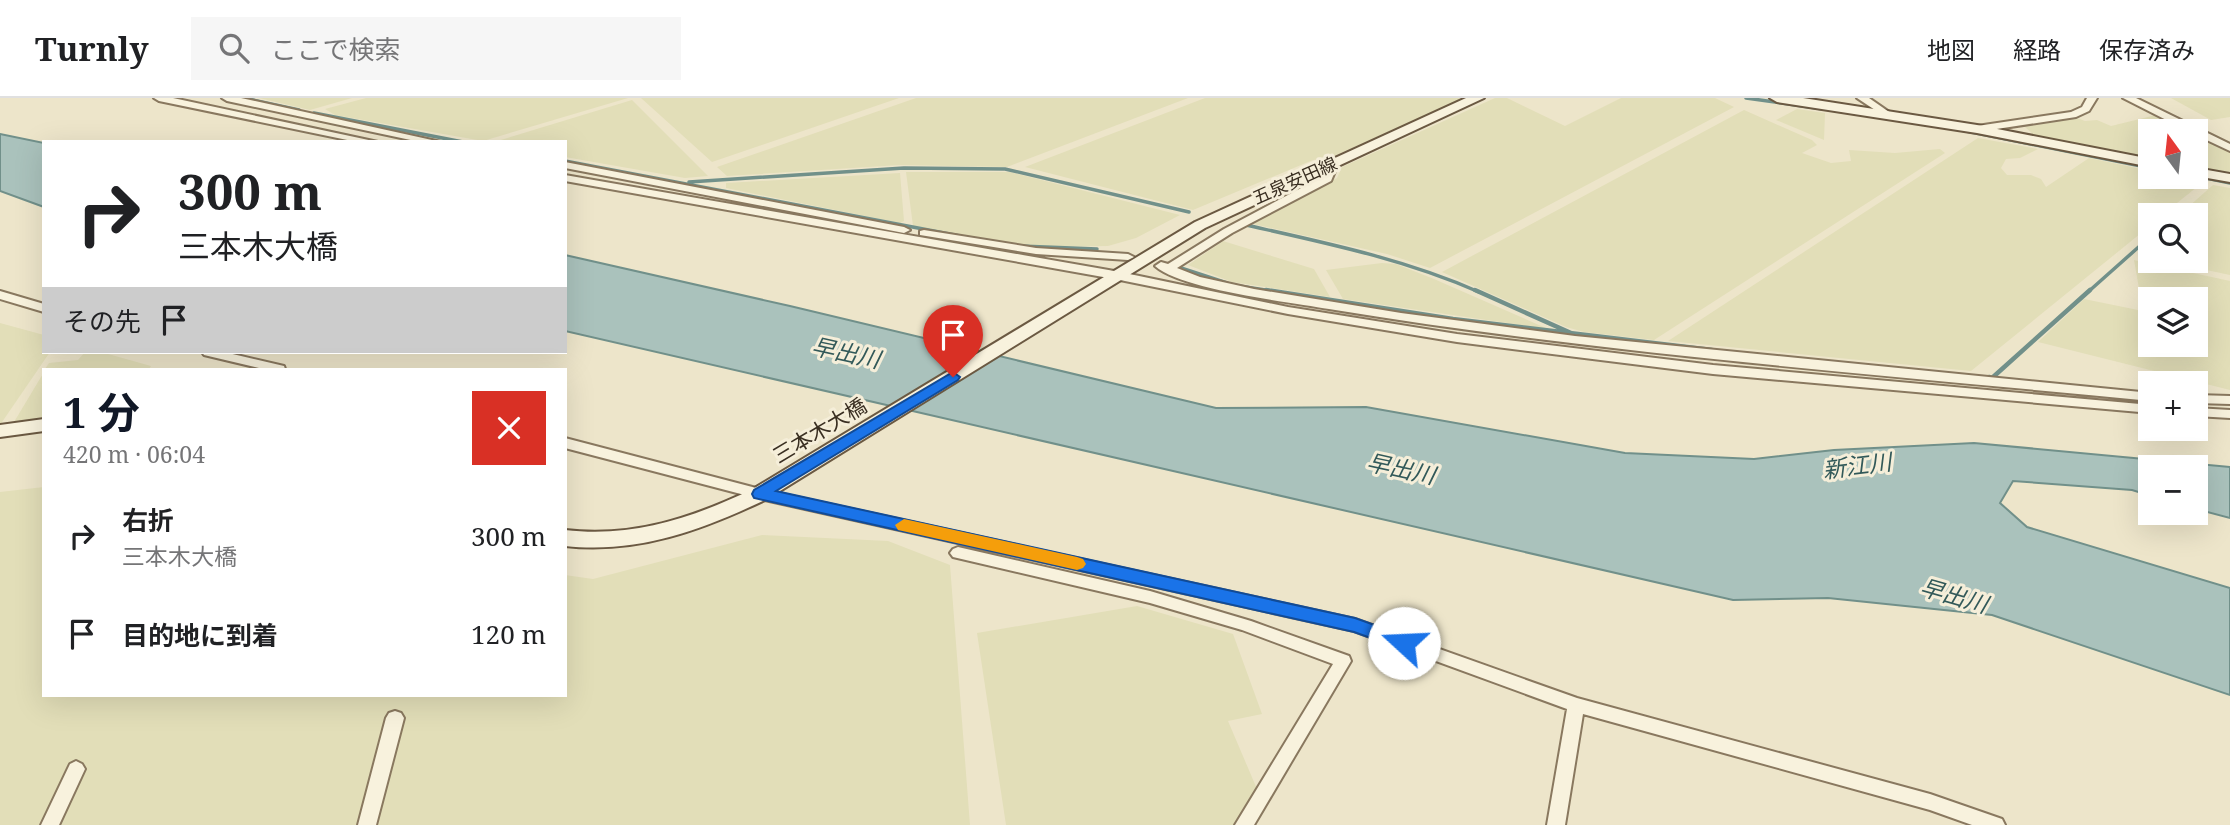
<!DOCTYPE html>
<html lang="ja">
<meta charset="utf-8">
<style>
:root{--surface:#fff;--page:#f6f6f6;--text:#202124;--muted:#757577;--line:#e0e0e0;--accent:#111827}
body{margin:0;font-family:"Noto Serif","Noto Sans JP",serif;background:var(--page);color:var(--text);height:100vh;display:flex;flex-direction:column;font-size:26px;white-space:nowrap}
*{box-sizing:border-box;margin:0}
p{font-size:23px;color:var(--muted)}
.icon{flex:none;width:38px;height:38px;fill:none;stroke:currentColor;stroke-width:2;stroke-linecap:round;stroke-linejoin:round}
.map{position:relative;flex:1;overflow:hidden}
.sheet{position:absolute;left:42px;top:270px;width:525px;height:329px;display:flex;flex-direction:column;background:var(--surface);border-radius:0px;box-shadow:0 7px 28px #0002}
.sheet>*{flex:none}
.hud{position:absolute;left:42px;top:42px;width:525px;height:214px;border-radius:0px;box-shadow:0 7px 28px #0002;background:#fff;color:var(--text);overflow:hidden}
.needle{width:46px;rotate:345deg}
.buttons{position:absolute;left:2138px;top:21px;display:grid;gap:14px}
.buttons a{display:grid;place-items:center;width:70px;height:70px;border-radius:0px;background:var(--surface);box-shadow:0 7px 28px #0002;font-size:35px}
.pin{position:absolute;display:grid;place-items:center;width:60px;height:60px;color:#fff;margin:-72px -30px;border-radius:50% 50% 50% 0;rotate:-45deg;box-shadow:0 0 7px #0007}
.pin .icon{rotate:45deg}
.me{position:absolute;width:77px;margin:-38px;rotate:290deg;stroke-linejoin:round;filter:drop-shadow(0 0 5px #0008)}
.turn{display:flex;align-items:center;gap:24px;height:147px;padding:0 21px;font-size:32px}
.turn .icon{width:91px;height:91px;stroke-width:2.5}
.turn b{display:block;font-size:49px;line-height:60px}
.then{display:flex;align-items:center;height:66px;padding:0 21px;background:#0003;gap:14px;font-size:26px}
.round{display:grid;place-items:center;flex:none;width:74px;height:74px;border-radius:0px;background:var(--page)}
.head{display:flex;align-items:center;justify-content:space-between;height:119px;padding:0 21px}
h1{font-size:42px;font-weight:700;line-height:52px;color:var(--accent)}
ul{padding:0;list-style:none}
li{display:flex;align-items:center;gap:21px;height:98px;padding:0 21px}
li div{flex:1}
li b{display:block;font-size:26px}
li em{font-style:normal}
header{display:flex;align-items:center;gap:42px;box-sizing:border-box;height:98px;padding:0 35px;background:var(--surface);border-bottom:2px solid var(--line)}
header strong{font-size:33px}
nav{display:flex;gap:38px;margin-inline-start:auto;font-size:24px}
.search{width:490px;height:63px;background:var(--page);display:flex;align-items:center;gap:18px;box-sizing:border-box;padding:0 24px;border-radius:0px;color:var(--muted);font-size:26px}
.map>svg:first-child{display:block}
.farmland{fill:#e2deb8;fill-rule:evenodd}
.water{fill:#aac2bc;stroke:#71908a;stroke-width:2}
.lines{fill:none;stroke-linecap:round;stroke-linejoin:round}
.stream-far1{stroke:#71908a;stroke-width:3.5}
.stream{stroke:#71908a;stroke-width:4.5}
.street-casing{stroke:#89785f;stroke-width:4}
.secondary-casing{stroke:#6b5942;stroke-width:4}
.street{fill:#f8f2dd;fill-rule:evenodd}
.secondary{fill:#f8f2dd;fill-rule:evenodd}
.route{fill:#1a73e8;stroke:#114b97;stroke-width:2}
.slow{fill:#f59e0b}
.labels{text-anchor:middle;stroke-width:6;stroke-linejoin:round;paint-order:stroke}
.far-street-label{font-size:18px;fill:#3a2f22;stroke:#f5eed9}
.street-label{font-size:21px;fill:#3a2f22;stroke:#f5eed9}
.water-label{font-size:23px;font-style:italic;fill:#325959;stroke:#f5eed9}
</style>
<header>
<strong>Turnly</strong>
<div class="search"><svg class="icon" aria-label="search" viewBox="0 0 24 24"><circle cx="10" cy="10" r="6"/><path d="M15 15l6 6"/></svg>ここで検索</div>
<nav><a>地図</a><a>経路</a><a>保存済み</a></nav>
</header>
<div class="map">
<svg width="2230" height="727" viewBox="0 0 2230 727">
<rect width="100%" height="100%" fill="#ede5ca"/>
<path class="farmland" d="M 259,0 L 352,0 L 310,12 Z
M 366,0 L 628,0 L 483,43 L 335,17 L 325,11 Z
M 641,0 L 899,0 L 712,64 Z
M 916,0 L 1188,0 L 1007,69 L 900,67 L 727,78 L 717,69 Z
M 1205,0 L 1463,0 L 1330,60 L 1313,62 L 1193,112 L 1025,69 Z
M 1495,0 L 1507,0 L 1565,28 L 1621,0 L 1715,0 L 1734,9 L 1430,170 L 1387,156 L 1249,125 L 1337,80 L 1342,69 Z
M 2171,0 L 2230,0 L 2230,19 L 2211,22 Z
M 632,2 L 708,78 L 685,80 L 565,59 L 565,44 L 494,44 Z
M 1797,11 L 1825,15 L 1824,42 L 1776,22 Z
M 1744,12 L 1812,42 L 1817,47 L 1802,55 L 1831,65 L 1851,63 L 1849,52 L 1895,55 L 1940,51 L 1945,55 L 1654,242 L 1584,234 L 1566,229 L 1442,174 Z
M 2156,17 L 2190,33 L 2151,33 L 2151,60 L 2035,38 L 2025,29 L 2077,20 L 2085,23 L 2097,22 L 2111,28 Z
M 2196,36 L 2230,52 L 2230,75 L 2196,69 Z
M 1978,40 L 2038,51 L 2020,60 L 2006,61 L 2001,70 L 2007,77 L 2031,77 L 2041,81 L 2046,89 L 2089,60 L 2151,73 L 2151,79 L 2180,79 L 2202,85 L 2162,117 L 2151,117 L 2151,127 L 1971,273 L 1668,243 Z
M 1010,74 L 1180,117 L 1136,140 L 1108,148 L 1035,149 L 913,128 L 906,74 Z
M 900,75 L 904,123 L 900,125 L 726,90 L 726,85 Z
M 2213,87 L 2230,90 L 2230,177 L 2164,163 L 2196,163 L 2196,117 L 2179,117 Z
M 1223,143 L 1314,171 L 1330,199 L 1232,184 L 1188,167 Z
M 2134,162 L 2230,183 L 2230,292 L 2038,244 L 2084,201 L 2143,213 ZM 2151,201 L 2196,201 L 2196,247 L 2151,247 Z
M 1382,165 L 1396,166 L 1434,181 L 1548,231 L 1343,201 L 1326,172 Z
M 0,225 L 44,237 L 44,254 L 50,254 L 0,327 Z
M 85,254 L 101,254 L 151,268 L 149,271 L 45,271 L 49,265 L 78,262 Z
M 44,274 L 44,320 L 14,324 Z
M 44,389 L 44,597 L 565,597 L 565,477 L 593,481 L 762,437 L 888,443 L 950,467 L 970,727 L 0,727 L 0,394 Z
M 1137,508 L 1233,536 L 1262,616 L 1228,623 L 1257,691 L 1234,727 L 1006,727 L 977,535 Z"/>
<path class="water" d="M 0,36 L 44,45 L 44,109 L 0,93 Z
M 565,157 L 790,208 L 1216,310 L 1366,309 L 1625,355 L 1754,361 L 1834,352 L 1974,345 L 2230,369 L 2230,420 L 2196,411 L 2196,369 L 2151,369 L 2151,398 L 2132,392 L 2013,383 L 2000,405 L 2027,429 L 2230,490 L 2230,597 L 1992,517 L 1828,500 L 1733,502 L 565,233 Z"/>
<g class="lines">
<path class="stream-far1" d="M 244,0 L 299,12
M 1746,0 L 1823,11
M 314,15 L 463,44
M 1956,31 L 2151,70
M 565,63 L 960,138
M 2196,78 L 2230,85
M 689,84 L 904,70 L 1005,71 L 1189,114
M 1246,127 C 1326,145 1404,161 1479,194
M 1020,148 L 1097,151
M 1181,170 L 1227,185
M 1239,188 L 1278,194
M 2088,194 L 2151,138"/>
<path class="stream" d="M 1266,192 L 1453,221 L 1712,252
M 1475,192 L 1571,235
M 1989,279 L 1992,280 L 2090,192"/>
<defs>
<path id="street" d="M 154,0 L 173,0 L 378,44 L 357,44 L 159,3 Z
M 222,0 L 241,0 L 441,44 L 420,44 L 227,3 Z
M 1857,0 L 1869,0 L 1892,16 L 1884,18 Z
M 2087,0 L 2097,0 L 2089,13 L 2076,19 L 1977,34 L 1972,31 L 1977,28 L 2071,14 L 2082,9 Z
M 2123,0 L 2136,0 L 2230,46 L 2230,53 L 2196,37 L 2196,33 L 2188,33 Z
M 1333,63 L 1338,66 L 1331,83 L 1232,135 L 1177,170 L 1200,179 L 1254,191 L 1401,215 L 1575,238 L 2151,295 L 2151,303 C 1877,276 1601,256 1329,211 C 1290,204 1182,192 1155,168 L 1161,164 L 1168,166 L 1224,131 L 1322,79 L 1328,66 Z
M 565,64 L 904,129 L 910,132 L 904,135 L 565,70 Z
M 565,77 L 1120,174 L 1288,209 L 1457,236 L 1713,267 L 2151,307 L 2151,315 L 1713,276 L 1457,244 L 1288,216 L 1120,182 L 565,83 Z
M 924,132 L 1036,150 L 1128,156 L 1134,159 L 1128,162 L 1036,156 L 920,137 L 920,133 Z
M 0,193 L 44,206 L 44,214 L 0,201 Z
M 202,254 L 224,254 L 284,268 L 285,271 L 263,271 L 204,257 Z
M 2196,297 L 2230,298 L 2230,306 L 2196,305 Z
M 2196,310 L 2230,312 L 2230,320 L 2196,318 Z
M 565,340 L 760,391 L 1355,521 L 1577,600 L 1930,696 L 2002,721 L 2005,727 L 1972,727 L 1930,712 L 1583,616 L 1565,727 L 1547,727 L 1567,611 L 1354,533 L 760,401 L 565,350 Z
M 958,449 L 1150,493 L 1251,523 L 1349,558 L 1351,563 L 1254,727 L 1235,727 L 1333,566 L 1242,532 L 1150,505 L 953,459 L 950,455 L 953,451 Z
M 395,613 L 401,615 L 404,620 L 376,727 L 358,727 L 386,620 L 389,615 Z
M 76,663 L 82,666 L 85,671 L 59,727 L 41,727 L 70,666 Z"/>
<path id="secondary" d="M 1466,0 L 1484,0 L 1205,130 L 767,401 C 702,432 638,456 565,448 L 565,432 C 633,440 692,420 753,391 L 1195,124 Z
M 1770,0 L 1803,0 L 1977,27 L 2151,61 L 2151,69 L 1977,35 L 1777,4 Z
M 2196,70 L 2230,76 L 2230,84 L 2196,78 Z
M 44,321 L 44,333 L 0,339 L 0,327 Z"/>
</defs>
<use href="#street" class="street-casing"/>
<use href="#secondary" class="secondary-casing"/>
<use href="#street" class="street"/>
<use href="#secondary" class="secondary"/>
</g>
<path class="route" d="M 953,274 L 960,279 L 958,282 L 776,393 L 1355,520 L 1411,540 L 1414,545 L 1411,550 L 1404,552 L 1354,534 L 754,400 L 752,396 L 754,392 Z"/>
<path class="slow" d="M 904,421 L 1077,459 L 1083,461 L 1086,466 L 1083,470 L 1077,472 L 898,432 L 895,427 Z"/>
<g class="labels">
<g class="far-street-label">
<text transform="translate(1295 83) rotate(-24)" y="6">五泉安田線</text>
</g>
<g class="street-label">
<text transform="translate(820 333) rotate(-31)" y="7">三本木大橋</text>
</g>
<g class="water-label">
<text transform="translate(846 255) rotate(12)" y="8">早出川</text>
<text transform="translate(1857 368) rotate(-7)" y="8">新江川</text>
<text transform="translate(1401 371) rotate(12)" y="8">早出川</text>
<text transform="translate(1954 498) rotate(16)" y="8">早出川</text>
</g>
</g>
</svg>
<div class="buttons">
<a><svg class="needle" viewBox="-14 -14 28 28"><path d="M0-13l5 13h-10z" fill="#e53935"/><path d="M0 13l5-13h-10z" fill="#757577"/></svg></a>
<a><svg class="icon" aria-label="search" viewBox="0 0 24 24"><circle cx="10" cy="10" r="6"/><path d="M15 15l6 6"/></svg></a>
<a><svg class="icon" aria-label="layers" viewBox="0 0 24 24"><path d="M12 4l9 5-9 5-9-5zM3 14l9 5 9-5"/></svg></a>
<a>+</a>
<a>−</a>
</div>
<div class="pin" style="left:953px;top:279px;background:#d93025"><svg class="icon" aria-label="arrive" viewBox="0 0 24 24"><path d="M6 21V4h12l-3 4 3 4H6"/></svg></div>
<svg class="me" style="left:1404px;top:545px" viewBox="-20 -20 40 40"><circle r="19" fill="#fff"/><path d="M0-13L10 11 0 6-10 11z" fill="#1a73e8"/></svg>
<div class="hud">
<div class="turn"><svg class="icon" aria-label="right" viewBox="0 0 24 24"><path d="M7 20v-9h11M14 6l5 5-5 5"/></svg><div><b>300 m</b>三本木大橋</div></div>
<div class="then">その先<svg class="icon" aria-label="arrive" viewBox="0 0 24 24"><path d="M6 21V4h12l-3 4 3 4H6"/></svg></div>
</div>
<section class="sheet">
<div class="head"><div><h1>1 分</h1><p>420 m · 06:04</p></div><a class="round" style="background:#d93025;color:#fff"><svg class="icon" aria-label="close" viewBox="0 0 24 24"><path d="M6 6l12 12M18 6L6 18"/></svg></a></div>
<ul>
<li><svg class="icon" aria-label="right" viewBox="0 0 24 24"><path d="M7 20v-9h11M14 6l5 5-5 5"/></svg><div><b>右折</b><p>三本木大橋</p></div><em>300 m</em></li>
<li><svg class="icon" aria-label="arrive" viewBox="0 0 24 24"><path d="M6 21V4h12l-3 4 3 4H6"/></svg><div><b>目的地に到着</b></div><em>120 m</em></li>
</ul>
</section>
</div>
